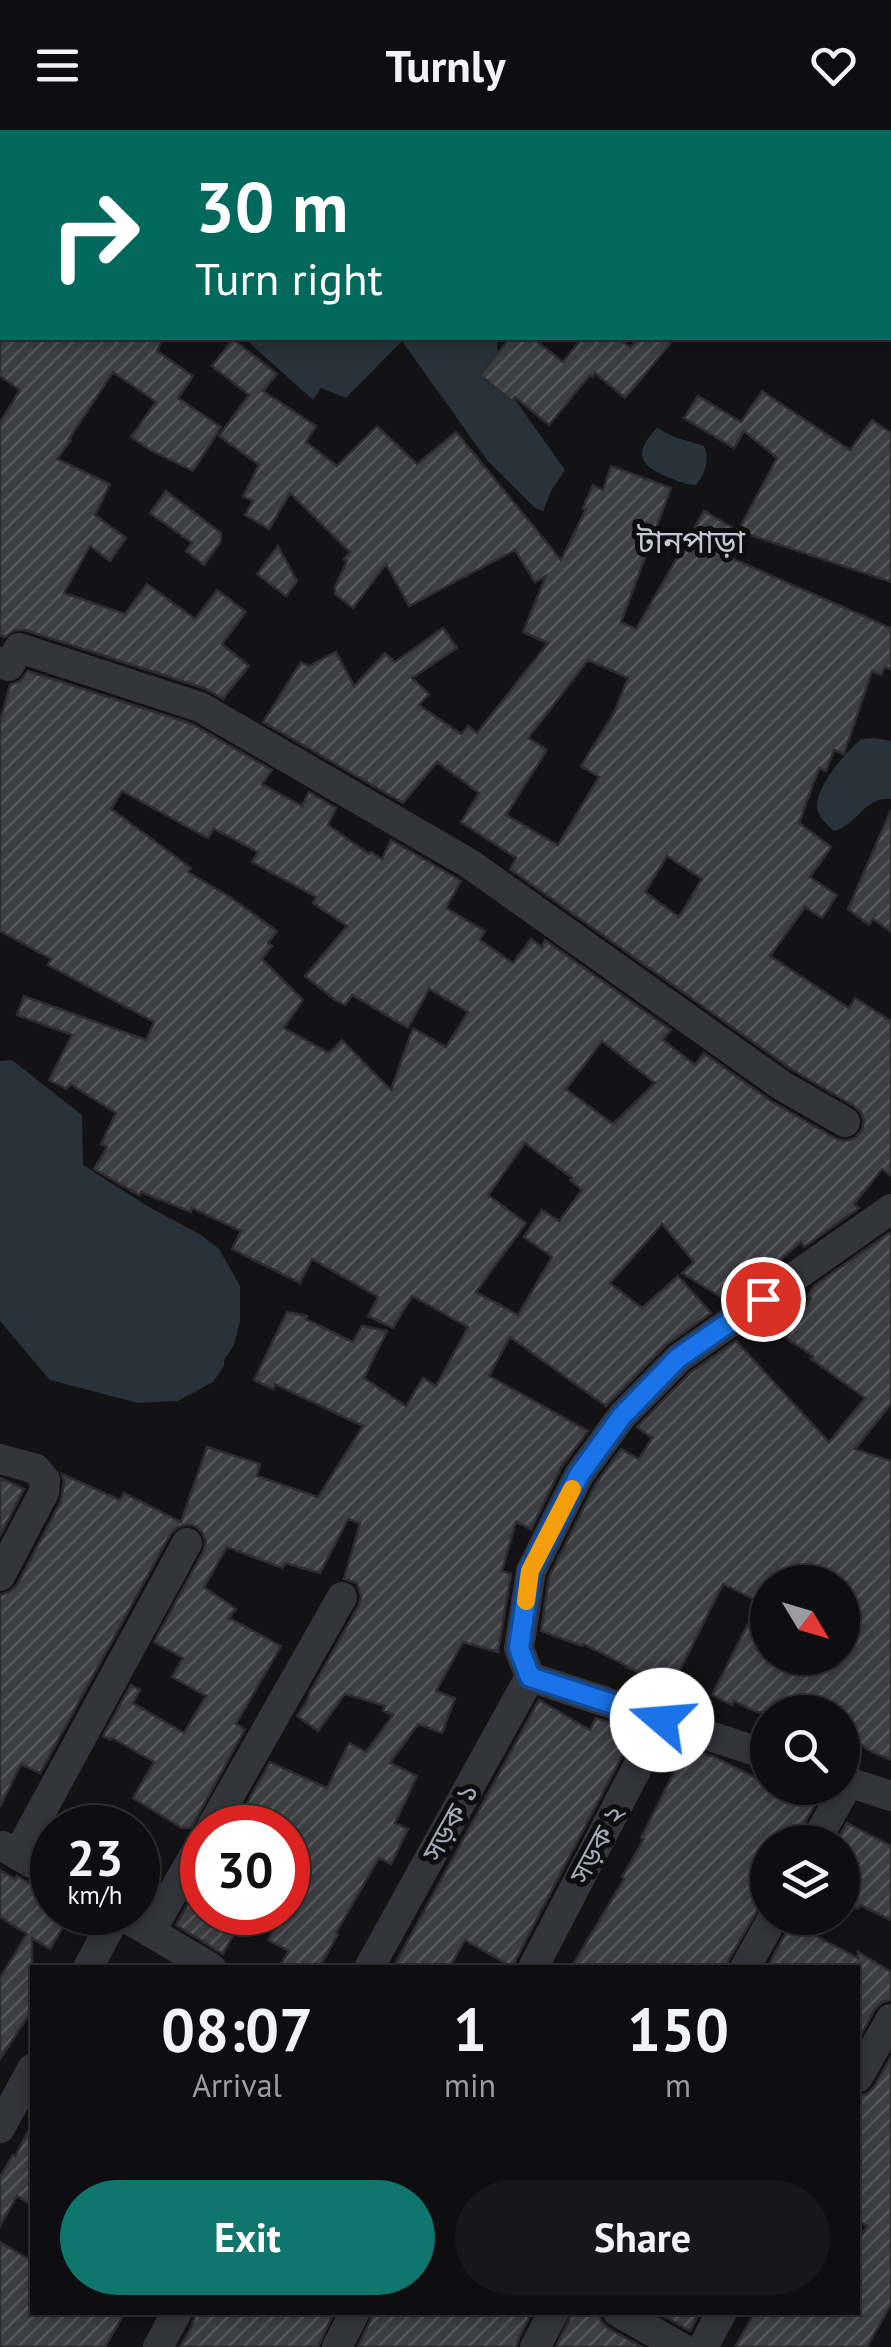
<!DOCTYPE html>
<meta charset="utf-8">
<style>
:root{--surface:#0e0e10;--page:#171719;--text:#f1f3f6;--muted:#9b9c9f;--line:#2e2e30;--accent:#0f766e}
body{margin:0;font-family:"PT Sans","Noto Sans Bengali",sans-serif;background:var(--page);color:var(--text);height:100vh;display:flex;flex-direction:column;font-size:38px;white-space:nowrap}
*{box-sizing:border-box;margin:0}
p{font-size:32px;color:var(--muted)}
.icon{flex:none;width:55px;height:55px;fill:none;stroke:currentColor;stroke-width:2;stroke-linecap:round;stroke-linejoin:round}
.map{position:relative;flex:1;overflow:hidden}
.sheet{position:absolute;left:30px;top:1835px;width:830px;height:350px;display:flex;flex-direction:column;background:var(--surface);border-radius:0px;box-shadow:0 5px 15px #0003,0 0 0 2px var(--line)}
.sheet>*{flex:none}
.banner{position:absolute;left:0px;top:0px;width:892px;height:210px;box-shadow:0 5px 15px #0003,0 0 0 2px var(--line);background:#00695c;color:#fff;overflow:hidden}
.needle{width:65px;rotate:128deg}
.buttons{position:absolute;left:750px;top:1435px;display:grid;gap:20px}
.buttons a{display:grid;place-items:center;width:110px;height:110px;border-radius:50%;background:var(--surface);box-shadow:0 5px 15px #0003,0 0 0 2px var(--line);font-size:50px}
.speed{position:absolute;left:30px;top:1675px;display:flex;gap:20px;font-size:50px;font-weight:700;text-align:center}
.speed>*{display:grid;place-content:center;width:130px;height:130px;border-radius:50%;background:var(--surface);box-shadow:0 5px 15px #0003,0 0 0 2px var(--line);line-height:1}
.speed small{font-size:25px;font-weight:400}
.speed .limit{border:15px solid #d22;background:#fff;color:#111}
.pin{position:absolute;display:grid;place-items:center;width:85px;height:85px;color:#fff;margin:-42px;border:5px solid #fff;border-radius:50%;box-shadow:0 2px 10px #0007}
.me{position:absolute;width:110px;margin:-55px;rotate:288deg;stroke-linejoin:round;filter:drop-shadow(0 0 8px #0008)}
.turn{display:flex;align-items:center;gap:35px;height:210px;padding:0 30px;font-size:45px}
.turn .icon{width:130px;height:130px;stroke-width:2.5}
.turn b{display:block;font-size:70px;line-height:85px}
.eta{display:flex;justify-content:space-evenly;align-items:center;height:170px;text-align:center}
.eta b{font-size:60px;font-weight:700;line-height:70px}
.cta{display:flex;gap:20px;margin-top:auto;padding:20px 30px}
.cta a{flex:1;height:115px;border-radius:60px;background:var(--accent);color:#fff;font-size:40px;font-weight:700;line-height:115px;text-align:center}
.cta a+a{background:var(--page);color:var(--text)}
header{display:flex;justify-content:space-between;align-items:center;height:130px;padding:0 30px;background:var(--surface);font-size:45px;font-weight:700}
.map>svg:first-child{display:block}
.water{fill:#293139}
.building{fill:url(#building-hatch);stroke:#2d2d31;stroke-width:2.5;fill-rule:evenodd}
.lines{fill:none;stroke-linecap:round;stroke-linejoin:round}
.street{stroke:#34353a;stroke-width:30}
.route-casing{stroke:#114b97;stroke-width:25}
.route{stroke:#1a73e8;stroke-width:18}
.slow{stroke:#f59e0b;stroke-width:18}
.labels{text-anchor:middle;stroke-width:10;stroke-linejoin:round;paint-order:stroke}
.street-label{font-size:28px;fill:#a4a9b6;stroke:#0e0e10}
.quarter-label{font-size:32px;fill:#c5c8d2;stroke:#0e0e10}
</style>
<header><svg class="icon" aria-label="menu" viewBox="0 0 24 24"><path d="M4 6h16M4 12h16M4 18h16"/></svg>Turnly<svg class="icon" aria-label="heart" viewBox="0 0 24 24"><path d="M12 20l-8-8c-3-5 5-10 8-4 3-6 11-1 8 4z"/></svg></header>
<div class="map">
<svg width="891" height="2217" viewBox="0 0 891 2217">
<defs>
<pattern id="building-hatch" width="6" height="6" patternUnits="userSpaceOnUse" patternTransform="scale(2.5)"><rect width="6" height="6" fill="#3d3e42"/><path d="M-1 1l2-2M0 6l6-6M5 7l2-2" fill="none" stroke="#56575b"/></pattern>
</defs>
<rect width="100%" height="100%" fill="#131315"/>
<path class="water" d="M 113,0 L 487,0 L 486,2 L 117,2 Z
M 244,208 L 497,208 L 499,247 L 565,340 L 551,361 L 543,381 L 535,378 L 487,330 L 402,211 L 346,268 L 321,258 L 313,270 Z
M 657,298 L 674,307 L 704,316 C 710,330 705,344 696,355 C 686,355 675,350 665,346 C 637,334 635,321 657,298 Z
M 875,608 L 891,611 L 891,669 C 865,666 856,696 834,701 C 827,694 816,686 817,675 C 818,654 846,622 861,609 Z
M 12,930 L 82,985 L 83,1035 L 149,1077 L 201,1105 L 219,1119 L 240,1156 L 240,1191 L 234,1215 L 224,1230 L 224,1236 L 213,1252 L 178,1271 L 138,1273 L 50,1250 L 0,1191 L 0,931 Z"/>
<path class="building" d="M 0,208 L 163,208 L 157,221 L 193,246 L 178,268 L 221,297 L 193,341 L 150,320 L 131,307 L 156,272 L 113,242 L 69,309 L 71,310 L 57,329 L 110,354 L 95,385 L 126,408 L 110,431 L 90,416 L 64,463 L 125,484 L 147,454 L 195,489 L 217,460 L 246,482 L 222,514 L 249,536 L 223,569 L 206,559 L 25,500 L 15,500 L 5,507 L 0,505 L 0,292 L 20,260 L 0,246 Z
M 510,208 L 533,208 L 563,232 L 582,208 L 618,208 L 630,217 L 639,208 L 675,208 L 625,268 L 595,243 L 593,247 L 590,245 L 549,295 L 515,267 L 512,271 L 480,245 Z
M 233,209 L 277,244 L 263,261 L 316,296 L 306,312 L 337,336 L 377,296 L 417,334 L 456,302 L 561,430 L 586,379 L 583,378 L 593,355 L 603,360 L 611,336 L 671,358 L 621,492 L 636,499 L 704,381 L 732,397 L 722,424 L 891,498 L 891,539 L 885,537 L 881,545 L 872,541 L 844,624 L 834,620 L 826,641 L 819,638 L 799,693 L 831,717 L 810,747 L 837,765 L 822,788 L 805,777 L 770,826 L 849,878 L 855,868 L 891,891 L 891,1046 L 882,1039 L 854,1074 L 859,1078 L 804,1117 L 801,1112 L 773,1136 L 768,1131 L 724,1169 L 682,1143 L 694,1132 L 662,1094 L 610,1153 L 642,1178 L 678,1146 L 711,1183 L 666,1215 L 606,1276 L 510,1207 L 489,1246 L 588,1301 L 562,1336 L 531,1399 L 516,1392 L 502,1441 L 511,1444 L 498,1522 L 463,1512 L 436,1561 L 455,1568 L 442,1603 L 418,1594 L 390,1633 L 417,1646 L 395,1693 L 408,1699 L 391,1734 L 379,1728 L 336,1803 L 338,1804 L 319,1838 L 278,1838 L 289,1821 L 268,1810 L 284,1782 L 288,1782 L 288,1698 L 233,1698 L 270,1632 L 327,1658 L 349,1613 L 366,1622 L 393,1585 L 383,1581 L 385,1576 L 345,1564 L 318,1601 L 297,1586 L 306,1573 L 310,1562 L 359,1475 L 361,1466 L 357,1453 L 344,1449 L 360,1393 L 348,1389 L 320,1443 L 285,1433 L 283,1438 L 227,1417 L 204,1457 L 236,1479 L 229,1488 L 281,1516 L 236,1594 L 245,1599 L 191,1698 L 182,1698 L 133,1668 L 154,1632 L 112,1608 L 110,1610 L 103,1606 L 131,1555 L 140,1560 L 133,1573 L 184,1603 L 206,1566 L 172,1547 L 183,1528 L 154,1512 L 203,1422 L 206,1412 L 202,1402 L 197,1397 L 188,1394 L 178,1397 L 171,1403 L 40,1643 L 21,1634 L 0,1677 L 0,1465 L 9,1462 L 17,1455 L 61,1371 L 64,1352 L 62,1344 L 120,1370 L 124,1363 L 181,1392 L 207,1317 L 260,1334 L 257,1346 L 318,1367 L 363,1296 L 275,1254 L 273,1259 L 254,1250 L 287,1182 L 307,1186 L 306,1189 L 353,1212 L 362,1196 L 387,1201 L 364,1248 L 406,1276 L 423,1248 L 436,1256 L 468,1197 L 412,1166 L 393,1198 L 368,1186 L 378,1167 L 312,1129 L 300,1153 L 232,1119 L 241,1101 L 192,1078 L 191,1082 L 141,1062 L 139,1065 L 94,1039 L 107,1017 L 101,1014 L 116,983 L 70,954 L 67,959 L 49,950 L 72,905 L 17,885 L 24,866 L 146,910 L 154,892 L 48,835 L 51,829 L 0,801 L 0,591 L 10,555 L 20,551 L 28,541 L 192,594 L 272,640 L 262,654 L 302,676 L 309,662 L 336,678 L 328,695 L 369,724 L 371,722 L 382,729 L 391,710 L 461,751 L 446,778 L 485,801 L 480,810 L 513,833 L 531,809 L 542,817 L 545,810 L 671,900 L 663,910 L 695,935 L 704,923 L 771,971 L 837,1009 L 846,1011 L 855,1008 L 862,1000 L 864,991 L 861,982 L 854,976 L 791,939 L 510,739 L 516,728 L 461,692 L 479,663 L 437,632 L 403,673 L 263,592 L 301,532 L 309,536 L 336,522 L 354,556 L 385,523 L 395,532 L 443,498 L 457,518 L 412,548 L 429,564 L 419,575 L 461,604 L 468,596 L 477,603 L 548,513 L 523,502 L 546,446 L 535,452 L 515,420 L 409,476 L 386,434 L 353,478 L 335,464 L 335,457 L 347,431 L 344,429 L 350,422 L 290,363 L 269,399 L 245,385 L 253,371 L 243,366 L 259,335 L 219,306 L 249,265 L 212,236 ZM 588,530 L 628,548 L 614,583 L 581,636 L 599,647 L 558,715 L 506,685 L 547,620 L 528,608 ZM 122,661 L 208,708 L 214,699 L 258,722 L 252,732 L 316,767 L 313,773 L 347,796 L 305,846 L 335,870 L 345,875 L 352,865 L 408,898 L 429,859 L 468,882 L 446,917 L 413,898 L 391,960 L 342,910 L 329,923 L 284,898 L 303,870 L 262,829 L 272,816 L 268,813 L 277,801 L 230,767 L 188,742 L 191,738 L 111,679 ZM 667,726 L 702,749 L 679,787 L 645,762 ZM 602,911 L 655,953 L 613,994 L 566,959 ZM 525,1013 L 572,1048 L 570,1050 L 582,1060 L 559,1091 L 542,1080 L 524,1107 L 552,1127 L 518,1185 L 476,1162 L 526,1093 L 488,1065 Z
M 762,261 L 850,320 L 872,290 L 891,303 L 891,452 L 738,401 L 777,328 L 744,301 L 734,318 L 684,288 L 698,266 L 741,292 Z
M 166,361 L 221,403 L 221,411 L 204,435 L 186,421 L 192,413 L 150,383 Z
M 278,416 L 297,451 L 286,466 L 257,444 Z
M 891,680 L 891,802 L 873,789 L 869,795 L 848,779 Z
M 889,1103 L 891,1105 L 891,1274 L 855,1319 L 891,1331 L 891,1630 L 868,1620 L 842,1599 L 842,1582 L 757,1582 L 734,1571 L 732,1575 L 712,1565 L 759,1472 L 723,1454 L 672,1556 L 626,1537 L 627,1536 L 583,1514 L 582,1516 L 541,1501 L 549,1447 L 595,1355 L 621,1319 L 639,1329 L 652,1308 L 637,1297 L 691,1242 L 736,1211 L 829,1312 L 865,1268 L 811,1229 L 813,1226 L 786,1208 L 811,1168 L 808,1166 L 814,1156 ZM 768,1452 L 842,1452 L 842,1528 L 833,1528 L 828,1539 L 806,1528 L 768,1528 Z
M 0,1348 L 24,1359 L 0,1406 Z
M 539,1570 L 590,1600 L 596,1588 L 635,1601 L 516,1829 L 514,1838 L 465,1810 L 449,1838 L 393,1838 Z
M 686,1618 L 712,1626 L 768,1654 L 768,1658 L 824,1658 L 799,1703 L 796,1712 L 768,1712 L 768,1762 L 729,1829 L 726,1838 L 571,1838 L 624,1749 L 622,1747 L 644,1709 L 641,1708 Z
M 847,1693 L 891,1716 L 891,1790 L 860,1775 L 858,1779 L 842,1771 L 842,1712 L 836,1712 Z
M 138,1738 L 158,1750 L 145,1773 L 138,1768 Z
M 0,1740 L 15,1749 L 17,1746 L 42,1761 L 52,1764 L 52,1782 L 72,1782 L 50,1819 L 32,1808 L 32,1880 L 0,1929 L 0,1848 L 27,1804 L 0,1787 Z
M 191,1769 L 202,1776 L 202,1782 L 246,1782 L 223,1824 L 176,1795 Z
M 791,1793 L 858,1828 L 858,1822 L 891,1842 L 891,1870 L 882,1872 L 875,1879 L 858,1910 L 858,1838 L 767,1838 Z
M 891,1927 L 891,2174 L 867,2217 L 735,2217 L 755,2182 L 858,2182 L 858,2111 L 867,2096 L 858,2090 L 858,1966 L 867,1964 L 874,1957 Z
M 32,1994 L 32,2075 L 17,2066 L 0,2096 L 0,2047 L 13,2025 L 15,2026 Z
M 0,2112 L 32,2131 L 32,2182 L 125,2182 L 105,2217 L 0,2217 Z
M 196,2182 L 334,2182 L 318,2217 L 180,2217 L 191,2198 Z
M 374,2182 L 532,2182 L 519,2208 L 516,2217 L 358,2217 Z
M 573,2182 L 599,2182 L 601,2191 L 608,2198 L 642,2217 L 556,2217 Z
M 657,2182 L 700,2182 L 690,2201 Z"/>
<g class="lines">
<path class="street" d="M 0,93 L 2,95
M 0,532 L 9,536 L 19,518 L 200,577 L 470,734 L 781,955 L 845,992
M 0,1329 L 36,1339 L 45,1350 L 44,1362 L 0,1446
M 530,1547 L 519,1518 L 531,1441 L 579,1345 L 622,1286 L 679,1228 L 891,1079
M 530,1547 L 768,1625
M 842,1650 L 891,1666
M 211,1698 L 342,1467
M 815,1712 L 849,1652
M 3,1716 L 52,1745
M 18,1724 L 187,1413
M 117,1782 L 211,1838
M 150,1802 L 202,1712
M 88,1838 L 117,1783
M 369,1838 L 530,1547
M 533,1838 L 662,1590
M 745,1838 L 773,1788
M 858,1947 L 891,1889
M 0,1998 L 32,1939
M 618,2182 L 680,2217
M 158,2217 L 177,2182
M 337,2217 L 355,2182
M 535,2217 L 554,2182
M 703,2217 L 722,2182"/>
</g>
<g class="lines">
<defs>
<path id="route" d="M 662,1590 L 530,1547 L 519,1518 L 530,1441 L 579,1345 L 622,1286 L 678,1228 L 763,1169"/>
</defs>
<use href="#route" class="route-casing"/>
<use href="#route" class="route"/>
<path class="slow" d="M 526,1471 L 530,1441 L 572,1359"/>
</g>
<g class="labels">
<g class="street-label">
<text transform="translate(450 1692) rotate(-61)" y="10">সড়ক ১</text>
<text transform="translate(597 1714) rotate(-62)" y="10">সড়ক ২</text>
</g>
<g class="quarter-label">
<text x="691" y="423">টানপাড়া</text>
</g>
</g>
</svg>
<div class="buttons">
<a><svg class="needle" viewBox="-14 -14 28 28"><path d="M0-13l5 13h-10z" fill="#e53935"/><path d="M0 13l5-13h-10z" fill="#9b9c9f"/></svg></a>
<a><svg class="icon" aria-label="search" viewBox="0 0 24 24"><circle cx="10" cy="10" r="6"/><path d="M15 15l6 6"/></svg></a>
<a><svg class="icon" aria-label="layers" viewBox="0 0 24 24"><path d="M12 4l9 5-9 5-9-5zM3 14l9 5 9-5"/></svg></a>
</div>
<div class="speed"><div>23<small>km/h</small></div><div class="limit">30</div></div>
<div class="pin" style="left:763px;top:1169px;background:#d93025"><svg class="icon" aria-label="arrive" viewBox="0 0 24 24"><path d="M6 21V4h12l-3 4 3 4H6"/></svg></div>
<svg class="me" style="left:662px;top:1590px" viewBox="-20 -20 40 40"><circle r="19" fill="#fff"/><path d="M0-13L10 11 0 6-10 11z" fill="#1a73e8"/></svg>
<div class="banner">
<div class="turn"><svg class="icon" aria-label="right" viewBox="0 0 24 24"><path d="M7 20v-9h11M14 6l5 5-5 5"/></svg><div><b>30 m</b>Turn right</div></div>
</div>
<section class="sheet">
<div class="eta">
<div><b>08:07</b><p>Arrival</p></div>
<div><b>1</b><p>min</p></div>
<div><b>150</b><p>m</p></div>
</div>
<div class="cta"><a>Exit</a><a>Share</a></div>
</section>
</div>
